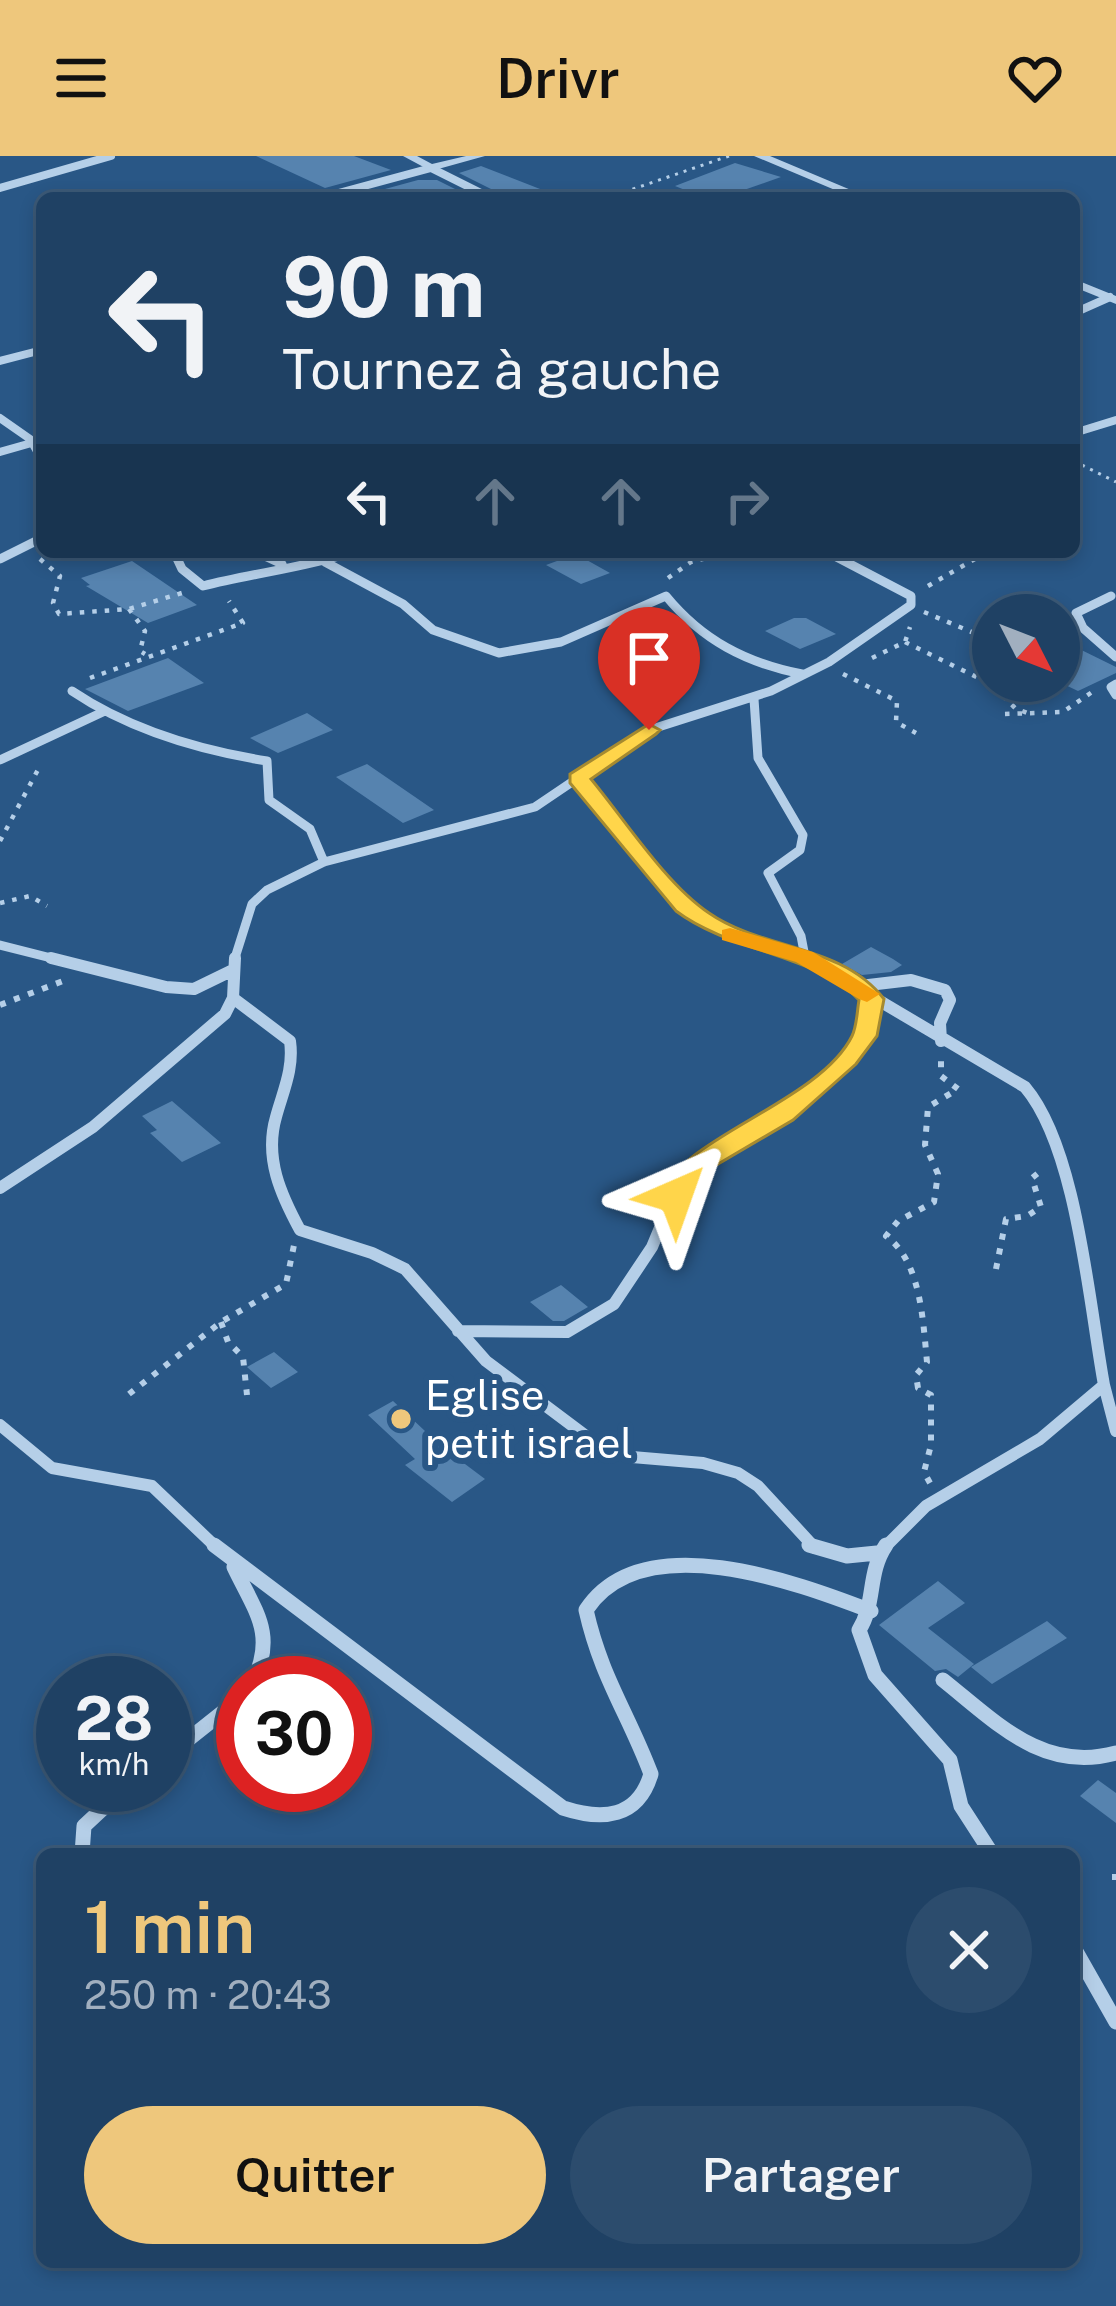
<!DOCTYPE html>
<html lang="fr">
<meta charset="utf-8">
<style>
:root{--surface:#1f4164;--page:#2c4c6d;--text:#f1f3f6;--muted:#a1afbf;--line:#3c5a78;--accent:#eec77c}
body{margin:0;font-family:"Public Sans",sans-serif;background:var(--page);color:var(--text);height:100vh;display:flex;flex-direction:column;font-size:45px;white-space:nowrap}
*{box-sizing:border-box;margin:0}
p{font-size:39px;color:var(--muted)}
.icon{flex:none;width:66px;height:66px;fill:none;stroke:currentColor;stroke-width:2;stroke-linecap:round;stroke-linejoin:round}
.map{position:relative;flex:1;overflow:hidden}
.sheet{position:absolute;left:36px;top:1692px;width:1044px;height:420px;display:flex;flex-direction:column;background:var(--surface);border-radius:18px;box-shadow:0 6px 18px #0003,0 0 0 3px var(--line)}
.sheet>*{flex:none}
.guide{position:absolute;left:36px;top:36px;width:1044px;height:366px;border-radius:18px;box-shadow:0 6px 18px #0003,0 0 0 3px var(--line);background:#1f4164;color:var(--text);overflow:hidden}
.needle{width:78px;rotate:132deg}
.tools{position:absolute;left:972px;top:438px;display:grid;gap:24px}
.tools a{display:grid;place-items:center;width:108px;height:108px;border-radius:50%;background:var(--surface);box-shadow:0 6px 18px #0003,0 0 0 3px var(--line);font-size:60px}
.speed{position:absolute;left:36px;top:1500px;display:flex;gap:24px;font-size:60px;font-weight:700;text-align:center}
.speed>*{display:grid;place-content:center;width:156px;height:156px;border-radius:50%;background:var(--surface);box-shadow:0 6px 18px #0003,0 0 0 3px var(--line);line-height:1}
.speed small{font-size:30px;font-weight:400}
.speed .limit{border:18px solid #d22;background:#fff;color:#111}
.pin{position:absolute;display:grid;place-items:center;width:102px;height:102px;color:#fff;margin:-123px -51px;border-radius:50% 50% 50% 0;rotate:-45deg;box-shadow:0 0 12px #0007}
.pin .icon{rotate:45deg}
.me{position:absolute;width:132px;margin:-66px;rotate:43deg;stroke-linejoin:round;filter:drop-shadow(0 0 9px #0008)}
.turn{display:flex;align-items:center;gap:42px;height:252px;padding:0 48px;font-size:54px}
.turn .icon{width:156px;height:156px;stroke-width:2.5}
.turn b{display:block;font-size:84px;line-height:102px}
.lanes{display:flex;align-items:center;height:114px;padding:0 48px;background:#0003;justify-content:center;gap:60px;direction:ltr}
.lanes .off{opacity:.35}
.round{display:grid;place-items:center;flex:none;width:126px;height:126px;border-radius:63px;background:var(--page)}
.head{display:flex;align-items:center;justify-content:space-between;height:204px;padding:0 48px}
h1{font-size:72px;font-weight:600;line-height:90px;color:var(--accent)}
.cta{display:flex;gap:24px;margin-top:auto;padding:24px 48px}
.cta a{flex:1;height:138px;border-radius:72px;background:var(--accent);color:#111;font-size:48px;font-weight:600;line-height:138px;text-align:center}
.cta a+a{background:var(--page);color:var(--text)}
header{display:flex;justify-content:space-between;align-items:center;height:156px;padding:0 48px;background:var(--accent);color:#111;font-size:54px;font-weight:600}
.map>svg:first-child{display:block}
.building{fill:#5683af}
.lines{fill:none;stroke-linecap:round;stroke-linejoin:round}
.path-far3{stroke:#b5cfe8;stroke-width:3;stroke-dasharray:3 6;stroke-linecap:butt}
.path-far2{stroke:#b5cfe8;stroke-width:4.5;stroke-dasharray:4.5 8;stroke-linecap:butt}
.path-far1{stroke:#b5cfe8;stroke-width:6;stroke-dasharray:6 9;stroke-linecap:butt}
.path{stroke:#b5cfe8;stroke-width:8;stroke-dasharray:8 12;stroke-linecap:butt}
.minor-far3{stroke:#b5cfe8;stroke-width:8}
.minor-far2{stroke:#b5cfe8;stroke-width:9}
.minor-far1{stroke:#b5cfe8;stroke-width:12}
.minor{stroke:#b5cfe8;stroke-width:15}
.tertiary{fill:#b5cfe8;fill-rule:evenodd}
.route{fill:#ffd54a;stroke:#a68a30;stroke-width:3}
.slow{fill:#f59e0b}
.poi-dot{fill:#eec77c;stroke:#295786;stroke-width:4.5}
.labels{text-anchor:middle;stroke-width:12;stroke-linejoin:round;paint-order:stroke}
.poi-label{font-size:42px;fill:#fff;stroke:#295786;text-anchor:start}
</style>
<header><svg class="icon" aria-label="menu" viewBox="0 0 24 24"><path d="M4 6h16M4 12h16M4 18h16"/></svg>Drivr<svg class="icon" aria-label="heart" viewBox="0 0 24 24"><path d="M12 20l-8-8c-3-5 5-10 8-4 3-6 11-1 8 4z"/></svg></header>
<div class="map">
<svg width="1116" height="2150" viewBox="0 0 1116 2150">
<rect width="100%" height="100%" fill="#295786"/>
<path class="building" d="M 256,0 L 354,0 L 391,14 L 325,32 Z
M 735,7 L 781,21 L 721,42 L 705,42 L 675,30 Z
M 481,10 L 558,40 L 558,42 L 499,42 L 495,35 L 459,17 Z
M 418,24 L 437,24 L 473,42 L 352,42 Z
M 576,398 L 610,417 L 581,428 L 546,409 Z
M 132,405 L 197,449 L 148,467 L 86,430 L 90,429 L 81,422 Z
M 794,462 L 806,462 L 836,478 L 800,493 L 765,475 Z
M 1059,483 L 1116,511 L 1116,517 L 1078,535 L 1059,526 Z
M 168,502 L 204,527 L 128,555 L 85,533 Z
M 307,557 L 333,574 L 278,597 L 250,582 Z
M 367,608 L 434,654 L 403,667 L 336,621 Z
M 871,791 L 893,803 L 902,809 L 891,816 L 862,819 L 842,808 Z
M 172,945 L 221,987 L 182,1006 L 150,977 L 157,974 L 142,960 Z
M 561,1129 L 588,1151 L 564,1165 L 553,1165 L 530,1146 Z
M 274,1196 L 298,1216 L 271,1232 L 247,1211 Z
M 393,1245 L 441,1290 L 485,1323 L 452,1346 L 405,1309 L 415,1303 L 368,1259 Z
M 938,1425 L 965,1447 L 928,1472 L 974,1508 L 958,1521 L 946,1513 L 935,1515 L 879,1469 Z
M 1047,1465 L 1067,1482 L 992,1528 L 971,1511 Z
M 1098,1624 L 1116,1637 L 1116,1667 L 1080,1640 Z"/>
<g class="lines">
<path class="path-far3" d="M 607,42 L 729,0
M 1074,305 L 1116,326"/>
<path class="path-far2" d="M 40,403 L 60,420 L 53,447 L 59,458 L 129,453 L 185,436
M 668,422 L 691,406 L 730,396
M 928,430 L 987,396
M 129,453 L 145,475 L 140,495 L 145,498
M 924,456 L 993,485
M 905,486 L 991,528 L 1015,552 L 1032,559
M 872,502 L 905,486 L 910,471
M 843,518 L 897,545 L 896,566 L 916,577
M 90,522 L 243,467 L 229,445
M 1005,558 L 1063,556 L 1095,534
M 0,685 L 41,608
M 0,747 L 30,740 L 47,750"/>
<path class="path-far1" d="M 0,849 L 63,825
M 996,1113 L 1006,1063 L 1027,1060 L 1041,1051 L 1032,1022 L 1042,1014
M 221,1166 L 228,1186 L 243,1201 L 247,1239
M 129,1238 L 221,1166 L 286,1128 L 294,1089
M 930,1327 L 924,1316 L 931,1289 L 931,1239 L 918,1232 L 916,1219 L 927,1206 C 923,1165 921,1105 886,1080 L 898,1065 L 934,1046 L 938,1018 L 925,989 L 928,951 L 958,933 L 941,920 L 941,902"/>
<path class="path" d="M 1116,1718 L 1116,1724"/>
<path class="minor-far3" d="M 0,32 L 111,0
M 320,42 L 431,12 L 491,42
M 1074,157 L 1110,141
M 0,205 L 42,194
M 0,262 L 30,283 L 42,304
M 1074,277 L 1116,264
M 0,296 L 42,284"/>
<path class="minor-far2" d="M 174,396 L 182,413 L 203,430 C 253,417 304,412 352,396
M 256,396 L 282,408
M 0,403 L 42,382
M 325,406 L 403,448 L 433,474 L 499,497 L 561,486 L 666,440 C 702,484 746,507 802,518
M 1111,440 L 1076,457 L 1083,472 L 1116,501
M 1116,528 L 1111,531 L 1116,539
M 72,535 C 130,574 198,594 267,605 L 269,644 L 310,673 L 324,706
M 754,543 L 758,602 L 803,679 L 800,694 L 768,717 L 801,780 L 805,801
M 0,604 L 105,555
M 578,622 L 685,750 L 729,779 L 812,805
M 0,789 L 63,805
M 234,805 L 252,748 L 267,734 L 324,706 L 535,651 L 649,574 L 771,535 L 829,506 L 911,449 L 911,440 L 827,396"/>
<path class="minor-far1" d="M 51,802 L 166,831 L 194,833 L 231,815
M 807,802 L 1025,931 C 1077,992 1089,1148 1104,1229 L 1040,1283 L 926,1350 L 884,1392
M 860,830 L 911,824 L 945,834 L 950,844 L 940,867 L 941,885
M 233,842 L 290,885 C 294,913 283,935 276,961 C 264,1002 281,1039 300,1074 L 372,1097 L 405,1113 L 486,1205 L 598,1289 L 632,1301 L 703,1307 L 738,1317 L 758,1330 L 815,1392
M 0,1032 L 93,971 L 225,858 L 233,842 L 235,802
M 458,1175 L 567,1176 L 614,1148 L 652,1091 L 679,1026 L 692,1012 L 784,958 L 847,903 L 865,881 L 872,843
M 1104,1229 L 1116,1275
M 0,1269 L 52,1312 L 152,1330 L 217,1392"/>
<path class="minor" d="M 214,1389 L 563,1652 C 603,1665 638,1662 651,1618 C 628,1557 601,1521 586,1454 C 642,1369 795,1426 871,1455
M 809,1389 L 847,1400 L 877,1397
M 886,1389 C 867,1417 876,1447 859,1474 L 875,1519 L 950,1604 L 961,1650 L 992,1698
M 234,1411 C 256,1457 276,1477 253,1527
M 943,1524 C 997,1567 1043,1617 1116,1597
M 165,1602 L 243,1540
M 82,1698 L 84,1670 L 128,1629
M 1074,1792 L 1116,1866"/>
<path class="tertiary" d="M 403,0 L 417,0 L 432,8 L 466,0 L 485,0 L 431,15 Z
M 754,0 L 770,0 L 870,42 L 854,42 Z
M 1074,123 L 1116,140 L 1116,148 L 1074,131 Z"/>
</g>
<path class="route" d="M 649,568 L 660,574 L 656,578 L 591,623 C 625,664 666,728 709,757 C 762,794 842,788 884,843 L 877,880 L 856,908 L 793,964 L 701,1018 L 685,1046 L 676,1049 L 662,1040 C 676,983 819,947 852,880 C 857,870 857,855 859,844 C 818,799 730,796 676,755 L 570,627 L 570,618 Z"/>
<path class="slow" d="M 730,772 L 813,796 L 880,838 L 867,846 L 859,843 L 796,806 L 722,784 L 722,774 Z"/>
<circle class="poi-dot" cx="401" cy="1263" r="12"/>
<g class="labels">
<g class="poi-label">
<text x="425" y="1254">Eglise<tspan x="425" dy="48">petit israel</tspan></text>
</g>
</g>
</svg>
<div class="tools">
<a><svg class="needle" viewBox="-14 -14 28 28"><path d="M0-13l5 13h-10z" fill="#e53935"/><path d="M0 13l5-13h-10z" fill="#a1afbf"/></svg></a>
</div>
<div class="speed"><div>28<small>km/h</small></div><div class="limit">30</div></div>
<div class="pin" style="left:649px;top:574px;background:#d93025"><svg class="icon" aria-label="arrive" viewBox="0 0 24 24"><path d="M6 21V4h12l-3 4 3 4H6"/></svg></div>
<svg class="me" style="left:676px;top:1040px" viewBox="-20 -20 40 40"><path d="M0-17L14 15 0 8-14 15z" fill="#ffd54a" stroke="#fff" stroke-width="4"/></svg>
<div class="guide">
<div class="turn"><svg class="icon" aria-label="left" viewBox="0 0 24 24"><path d="M17 20v-9H6M10 6l-5 5 5 5"/></svg><div><b>90 m</b>Tournez à gauche</div></div>
<div class="lanes"><svg class="icon" aria-label="left" viewBox="0 0 24 24"><path d="M17 20v-9H6M10 6l-5 5 5 5"/></svg><svg class="icon off" aria-label="ahead" viewBox="0 0 24 24"><path d="M12 20V5M6 11l6-6 6 6"/></svg><svg class="icon off" aria-label="ahead" viewBox="0 0 24 24"><path d="M12 20V5M6 11l6-6 6 6"/></svg><svg class="icon off" aria-label="right" viewBox="0 0 24 24"><path d="M7 20v-9h11M14 6l5 5-5 5"/></svg></div>
</div>
<section class="sheet">
<div class="head"><div><h1>1 min</h1><p>250 m · 20:43</p></div><a class="round"><svg class="icon" aria-label="close" viewBox="0 0 24 24"><path d="M6 6l12 12M18 6L6 18"/></svg></a></div>
<div class="cta"><a>Quitter</a><a>Partager</a></div>
</section>
</div>
